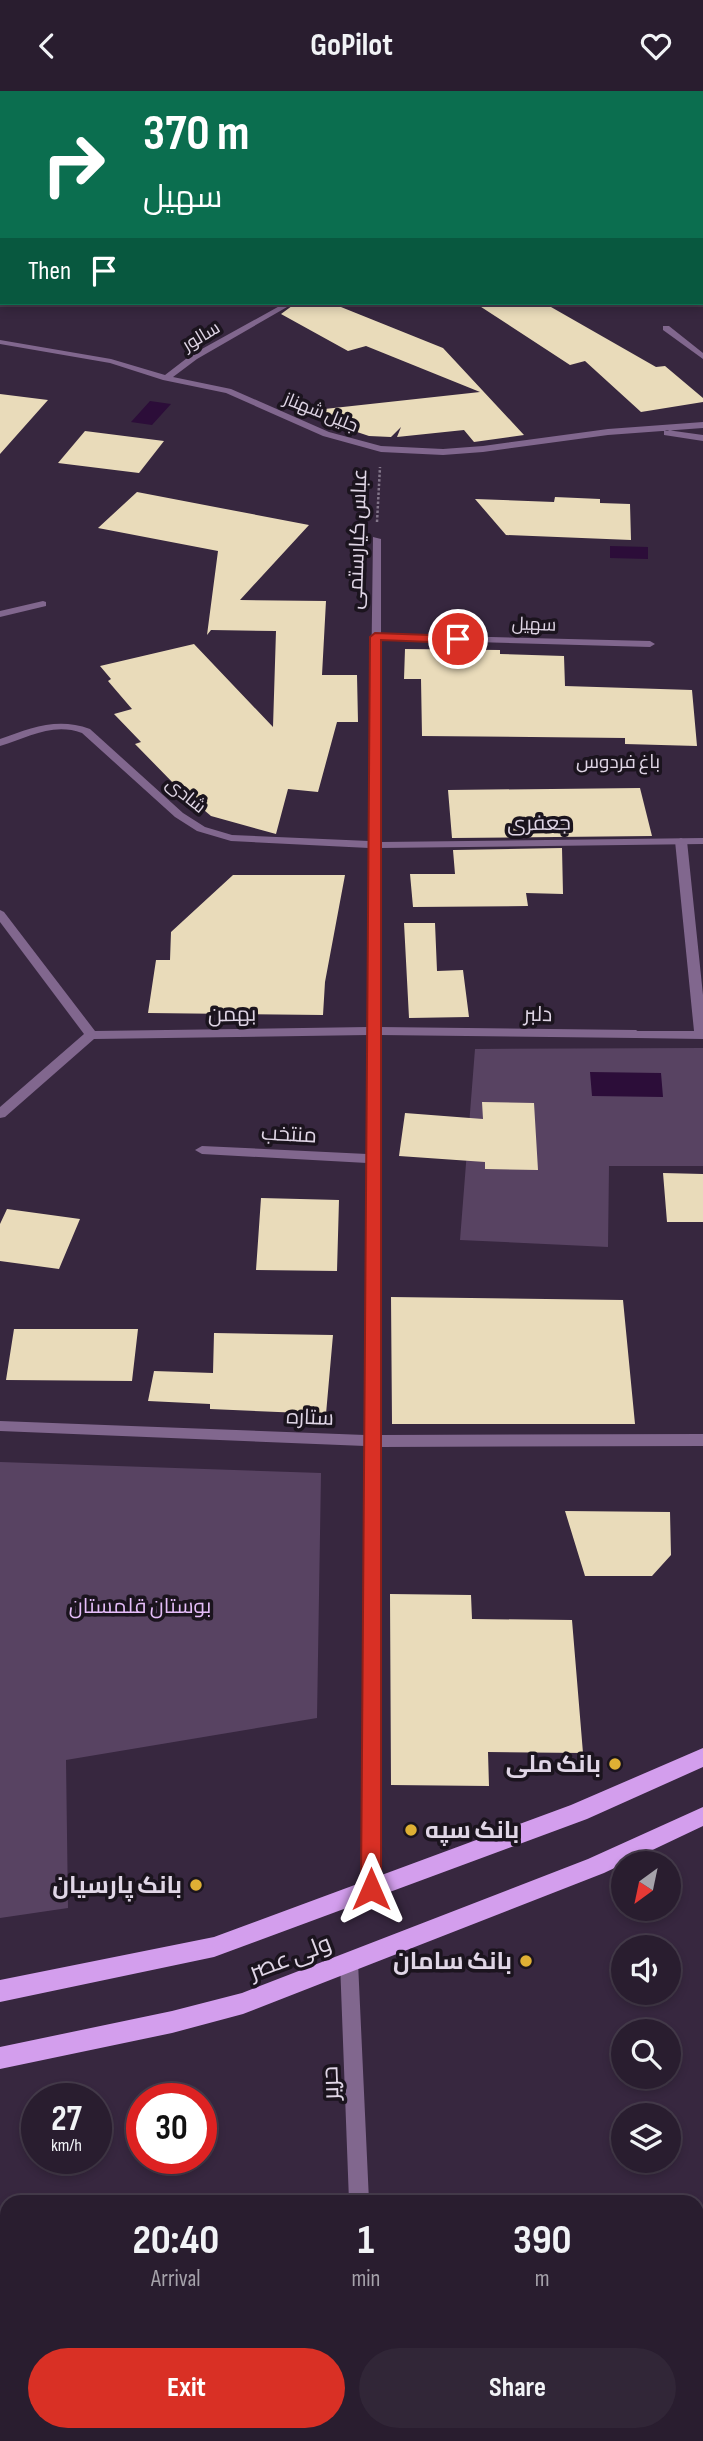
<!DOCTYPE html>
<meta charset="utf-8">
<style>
:root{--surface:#291d2f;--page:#312637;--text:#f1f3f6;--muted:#a5a2aa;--line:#453b4b;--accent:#d93025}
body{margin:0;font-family:"Sofia Sans Condensed",Cairo,sans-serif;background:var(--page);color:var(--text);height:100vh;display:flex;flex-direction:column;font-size:26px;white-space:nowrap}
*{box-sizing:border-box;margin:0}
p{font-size:23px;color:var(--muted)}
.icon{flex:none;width:38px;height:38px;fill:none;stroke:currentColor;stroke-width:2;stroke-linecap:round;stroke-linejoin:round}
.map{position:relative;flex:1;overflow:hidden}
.panel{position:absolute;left:0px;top:2104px;width:704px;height:247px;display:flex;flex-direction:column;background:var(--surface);border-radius:21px 21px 0 0;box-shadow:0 4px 10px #0003,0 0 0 2px var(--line)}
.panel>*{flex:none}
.guide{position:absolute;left:0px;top:0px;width:704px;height:214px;box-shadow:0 4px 10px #0003,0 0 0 2px var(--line);background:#0b6e4f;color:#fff;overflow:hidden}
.needle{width:46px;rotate:213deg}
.tools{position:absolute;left:611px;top:1760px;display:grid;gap:14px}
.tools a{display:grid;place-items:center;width:70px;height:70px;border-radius:50%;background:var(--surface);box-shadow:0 4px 10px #0003,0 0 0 2px var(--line);font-size:35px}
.speed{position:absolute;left:21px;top:1992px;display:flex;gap:14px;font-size:35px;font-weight:700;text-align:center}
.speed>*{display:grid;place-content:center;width:91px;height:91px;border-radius:50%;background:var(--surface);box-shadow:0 4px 10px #0003,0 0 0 2px var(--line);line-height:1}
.speed small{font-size:18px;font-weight:400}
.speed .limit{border:10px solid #d22;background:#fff;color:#111}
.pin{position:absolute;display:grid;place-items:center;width:60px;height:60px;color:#fff;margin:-30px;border:4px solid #fff;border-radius:50%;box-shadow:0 2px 7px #0007}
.me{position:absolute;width:77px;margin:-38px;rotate:0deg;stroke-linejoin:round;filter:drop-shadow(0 0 5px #0008)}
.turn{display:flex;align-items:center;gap:24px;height:147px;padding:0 28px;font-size:32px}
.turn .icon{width:91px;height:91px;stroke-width:2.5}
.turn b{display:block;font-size:49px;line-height:60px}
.then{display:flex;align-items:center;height:66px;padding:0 28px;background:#0003;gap:14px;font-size:26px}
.eta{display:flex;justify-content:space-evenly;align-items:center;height:119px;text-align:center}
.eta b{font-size:42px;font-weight:700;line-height:49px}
.action{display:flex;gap:14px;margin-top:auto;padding:14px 28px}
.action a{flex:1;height:80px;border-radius:42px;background:var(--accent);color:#fff;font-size:28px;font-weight:700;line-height:80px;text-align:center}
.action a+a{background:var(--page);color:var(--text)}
header{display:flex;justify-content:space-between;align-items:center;height:91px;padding:0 28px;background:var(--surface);font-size:32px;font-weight:700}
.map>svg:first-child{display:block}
.green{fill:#584362}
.water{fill:#2c0d39}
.building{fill:#e9dbba}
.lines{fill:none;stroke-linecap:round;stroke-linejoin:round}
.path{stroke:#83768a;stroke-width:2.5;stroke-dasharray:2.5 2;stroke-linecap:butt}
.service{fill:#81678e;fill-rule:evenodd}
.pedestrian{fill:#81678e;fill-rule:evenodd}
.minor{fill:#81678e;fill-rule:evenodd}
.tertiary{fill:#81678e;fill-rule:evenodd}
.primary{fill:#d39eed;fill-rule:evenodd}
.route{fill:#d93025;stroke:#8d1f18;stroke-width:2}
.poi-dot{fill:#dfb034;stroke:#1b141e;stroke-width:2.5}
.labels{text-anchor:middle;stroke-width:7;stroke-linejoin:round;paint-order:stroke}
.far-street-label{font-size:18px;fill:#e0d6e6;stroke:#1b141e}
.far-neighbourhood-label{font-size:19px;fill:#e0d6e6;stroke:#1b141e}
.street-label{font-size:21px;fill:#e0d6e6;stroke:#1b141e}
.park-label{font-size:21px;fill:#e5bdf9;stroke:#1b141e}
.near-poi-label{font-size:24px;font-weight:bold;fill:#e0d6e6;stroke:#1b141e;text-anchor:end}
.near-street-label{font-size:24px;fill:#e0d6e6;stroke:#1b141e}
</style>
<header><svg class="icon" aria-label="back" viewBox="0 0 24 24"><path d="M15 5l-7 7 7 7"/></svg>GoPilot<svg class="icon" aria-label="heart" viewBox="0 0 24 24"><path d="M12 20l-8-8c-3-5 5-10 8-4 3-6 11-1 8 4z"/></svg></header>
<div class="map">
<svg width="703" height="2350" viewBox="0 0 703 2350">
<rect width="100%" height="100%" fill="#37273f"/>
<path class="green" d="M 703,957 L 703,1075 L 609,1075 L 608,1156 L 460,1149 L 475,958 Z
M 0,1371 L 321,1382 L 317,1627 L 66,1669 L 68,1817 L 0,1827 Z"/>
<path class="water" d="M 150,310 L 171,313 L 152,334 L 131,331 Z
M 610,455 L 648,456 L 648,468 L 610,467 Z
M 590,981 L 661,982 L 663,1006 L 592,1005 Z"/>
<path class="building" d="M 296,212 L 331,212 L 443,257 L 524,344 L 474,351 L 464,339 L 397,346 L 401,336 L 391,346 L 369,345 L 297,321 L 480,301 L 366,255 L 348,260 L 281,223 Z
M 475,212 L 544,212 L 656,276 L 665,275 L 703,307 L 703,311 L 641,321 L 585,270 L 570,274 Z
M 0,303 L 48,309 L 0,363 Z
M 85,340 L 164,350 L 139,382 L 58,372 Z
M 137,401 L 309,434 L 240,509 L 326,510 L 322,584 L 357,584 L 358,631 L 337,631 L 318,701 L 288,698 L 276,743 L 211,725 L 178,697 L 135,653 L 141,651 L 114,623 L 132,618 L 108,590 L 111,588 L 100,575 L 194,553 L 273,636 L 276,540 L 211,539 L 207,544 L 218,460 L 98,437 Z
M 555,406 L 600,408 L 600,412 L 630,413 L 631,449 L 506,444 L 475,408 L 554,411 Z
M 405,558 L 500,559 L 500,563 L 564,565 L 565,595 L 692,599 L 697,655 L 625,653 L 625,647 L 422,645 L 421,588 L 404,588 Z
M 640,697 L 652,745 L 452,747 L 448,699 Z
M 562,757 L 563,803 L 526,802 L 528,815 L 413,816 L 410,783 L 455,783 L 453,759 Z
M 233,784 L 345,784 L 325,891 L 323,924 L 148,922 L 156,869 L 170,869 L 171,841 Z
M 404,832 L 435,832 L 437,880 L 463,879 L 469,926 L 409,927 Z
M 482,1011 L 534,1012 L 538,1079 L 485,1078 L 485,1071 L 399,1065 L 405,1022 L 483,1028 Z
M 663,1082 L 703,1083 L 703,1131 L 667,1131 Z
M 261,1107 L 339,1109 L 337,1180 L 256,1179 Z
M 7,1118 L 80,1128 L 59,1178 L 0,1170 L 0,1133 Z
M 391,1206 L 623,1209 L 635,1333 L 392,1333 Z
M 14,1238 L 138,1238 L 132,1290 L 6,1289 Z
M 214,1242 L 333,1244 L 326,1323 L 210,1318 L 210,1313 L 148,1310 L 154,1280 L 213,1282 Z
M 565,1420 L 670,1421 L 671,1464 L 652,1485 L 585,1485 Z
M 390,1503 L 471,1504 L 472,1528 L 572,1529 L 583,1662 L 488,1661 L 489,1695 L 391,1694 Z"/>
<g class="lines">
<path class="path" d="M 377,431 L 380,376"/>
<path class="service" d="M 357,212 L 368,212 L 371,214 L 367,216 Z
M 375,543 L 650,550 L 655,553 L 650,556 L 371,548 L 371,544 Z"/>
<path class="pedestrian" d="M 681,747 L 687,750 L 703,904 L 703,948 L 636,947 L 632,946 L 630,943 L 632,940 L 694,940 L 675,750 Z"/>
<path class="minor" d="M 78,0 L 91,0 L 75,2 Z
M 702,6 L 703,6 L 703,11 L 702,11 Z
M 0,15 L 2,15 L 2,19 L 0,19 Z
M 0,133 L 2,133 L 2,139 L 0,139 Z
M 702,173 L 703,173 L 703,177 L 702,177 Z
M 0,182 L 2,182 L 0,187 Z
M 285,212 L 294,212 L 197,268 L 173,286 L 231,298 L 329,341 L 381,355 L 443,358 L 483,355 L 608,338 L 703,331 L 703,337 L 608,344 L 483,361 L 443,364 L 381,361 L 323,345 L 226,302 L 163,289 L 110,272 L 0,253 L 0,249 L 111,268 L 165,284 L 191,264 Z
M 663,235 L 669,235 L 703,262 L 703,268 L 663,239 Z
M 667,339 L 703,344 L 703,350 L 664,344 L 664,340 Z
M 373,446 L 381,448 L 381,751 L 703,747 L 703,753 L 381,757 L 380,936 L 636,939 L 642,943 L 636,947 L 380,944 L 380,1344 L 703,1343 L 703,1355 L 380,1356 L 380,1798 L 377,1804 L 371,1806 L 365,1804 L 362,1798 L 365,1355 L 0,1340 L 0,1330 L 365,1344 L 367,1072 L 202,1063 L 195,1059 L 202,1055 L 367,1063 L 368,944 L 94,948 L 5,1026 L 0,1027 L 0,1016 L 84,943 L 0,831 L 0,819 L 4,821 L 95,940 L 368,936 L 369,757 L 231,750 L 197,740 L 175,726 L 82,642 C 52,631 28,647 0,655 L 0,648 C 31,637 57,626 90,638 L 183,722 L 205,736 L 232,744 L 369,750 Z
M 43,510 L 46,511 L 46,515 L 0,526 L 0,520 Z
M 349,1863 L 356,1865 L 358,1871 L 369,2110 L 349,2110 L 340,1871 L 342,1865 Z
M 624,2343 L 646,2343 L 647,2350 L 625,2350 Z"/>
<path class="tertiary" d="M 266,0 L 274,0 L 276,2 L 267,2 Z
M 441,0 L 451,0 L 439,2 Z
M 702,69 L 703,69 L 703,73 L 702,73 Z"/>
<path class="primary" d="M 703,1657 L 703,1676 L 587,1728 L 214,1866 L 0,1911 L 0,1889 L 214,1846 L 571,1714 Z
M 703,1716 L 703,1735 L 604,1782 L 243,1923 L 172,1942 L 0,1978 L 0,1956 L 172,1920 L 242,1902 L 588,1768 Z"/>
</g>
<path class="route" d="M 375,542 L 458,545 L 464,548 L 458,552 L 381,549 L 381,1798 L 378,1805 L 371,1807 L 364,1805 L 361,1798 L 370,546 Z"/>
<g class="poi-dot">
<circle cx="615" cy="1673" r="7"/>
<circle cx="411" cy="1739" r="7"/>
<circle cx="196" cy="1794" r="7"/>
<circle cx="526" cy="1870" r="7"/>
</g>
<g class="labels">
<g class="far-street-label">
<text transform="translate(201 245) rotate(-31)" y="6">سالور</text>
<text transform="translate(321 321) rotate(22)" y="6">جلیل شهناز</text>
<text transform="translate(534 533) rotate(2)" y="6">سهیل</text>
<text transform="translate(186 704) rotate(39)" y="6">شادی</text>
</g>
<g class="far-neighbourhood-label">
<text x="618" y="677">باغ فردوس</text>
</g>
<g class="street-label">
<text transform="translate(357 448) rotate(-88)" y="7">عباس کیارستمی</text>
<text transform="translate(539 732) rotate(-1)" y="7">جعفری</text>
<text transform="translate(232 923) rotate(-1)" y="7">بهمن</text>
<text transform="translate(538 923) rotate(1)" y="7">دلبر</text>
<text transform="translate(289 1043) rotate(3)" y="7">منتخب</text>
<text transform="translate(310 1326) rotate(2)" y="7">ستاره</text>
</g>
<g class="park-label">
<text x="140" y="1522">بوستان قلمستان</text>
</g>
<g class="near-poi-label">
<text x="601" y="1681">بانک ملی</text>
<text x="425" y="1747" text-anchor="start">بانک سپه</text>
<text x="182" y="1802">بانک پارسیان</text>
<text x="512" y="1878">بانک سامان</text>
</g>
<g class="near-street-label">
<text transform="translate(290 1866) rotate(-21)" y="8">ولی عصر</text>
<text transform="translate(330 1992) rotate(-92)" y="8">حریر</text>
</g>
</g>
</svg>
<div class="tools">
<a><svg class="needle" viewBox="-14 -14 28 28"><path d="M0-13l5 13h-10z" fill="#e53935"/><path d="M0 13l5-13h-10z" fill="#a5a2aa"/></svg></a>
<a><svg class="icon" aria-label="sound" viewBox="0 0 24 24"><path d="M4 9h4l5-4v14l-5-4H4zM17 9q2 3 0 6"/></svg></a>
<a><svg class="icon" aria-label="search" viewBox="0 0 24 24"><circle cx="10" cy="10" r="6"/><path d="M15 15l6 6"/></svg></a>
<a><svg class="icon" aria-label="layers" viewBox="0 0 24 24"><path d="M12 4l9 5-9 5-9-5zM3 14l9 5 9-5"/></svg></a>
</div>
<div class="speed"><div>27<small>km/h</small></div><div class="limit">30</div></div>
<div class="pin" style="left:458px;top:548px;background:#d93025"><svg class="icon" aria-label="arrive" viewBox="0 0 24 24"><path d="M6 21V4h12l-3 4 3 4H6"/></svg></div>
<svg class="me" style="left:371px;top:1798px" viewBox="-20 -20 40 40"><path d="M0-17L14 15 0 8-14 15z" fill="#d93025" stroke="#fff" stroke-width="4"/></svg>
<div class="guide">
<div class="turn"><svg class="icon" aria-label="right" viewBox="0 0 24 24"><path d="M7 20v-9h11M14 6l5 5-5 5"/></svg><div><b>370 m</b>سهیل</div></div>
<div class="then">Then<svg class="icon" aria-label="arrive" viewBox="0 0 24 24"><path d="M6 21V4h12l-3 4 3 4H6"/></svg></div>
</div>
<section class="panel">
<div class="eta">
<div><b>20:40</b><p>Arrival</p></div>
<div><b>1</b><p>min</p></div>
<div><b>390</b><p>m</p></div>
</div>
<div class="action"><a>Exit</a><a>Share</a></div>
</section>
</div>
